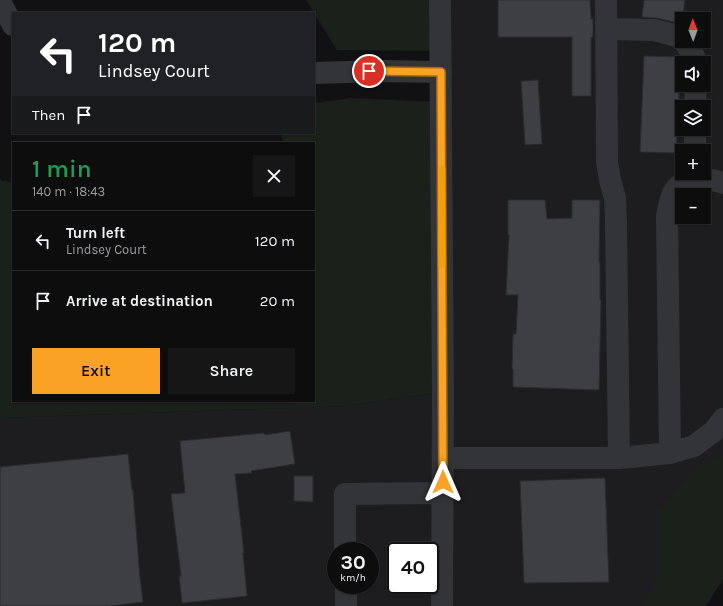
<!DOCTYPE html>
<meta charset="utf-8">
<style>
:root{--surface:#0d0d0e;--page:#161617;--text:#f1f3f6;--muted:#9a9c9e;--line:#2d2d2e;--accent:#f9a224}
body{margin:0;font-family:Karla,sans-serif;background:var(--page);color:var(--text);height:100vh;display:flex;flex-direction:column;font-size:15px;white-space:nowrap}
*{box-sizing:border-box;margin:0}
p{font-size:13px;color:var(--muted)}
.icon{flex:none;width:22px;height:22px;fill:none;stroke:currentColor;stroke-width:2;stroke-linecap:round;stroke-linejoin:round}
.map{position:relative;flex:1;overflow:hidden}
.side{position:absolute;left:12px;top:142px;width:303px;height:260px;display:flex;flex-direction:column;background:var(--surface);border-radius:0px;box-shadow:0 1px 3px #0004,0 0 0 1px var(--line)}
.side>*{flex:none}
.banner{position:absolute;left:12px;top:12px;width:303px;height:122px;border-radius:0px;box-shadow:0 1px 3px #0004,0 0 0 1px var(--line);background:#202124;color:#fff;overflow:hidden}
.needle{width:26px;rotate:359deg}
.tools{position:absolute;left:675px;top:12px;display:grid;gap:8px}
.tools a{display:grid;place-items:center;width:36px;height:36px;border-radius:0px;background:var(--surface);box-shadow:0 1px 3px #0004,0 0 0 1px var(--line);font-size:20px}
.speed{position:absolute;left:327px;top:542px;display:flex;gap:8px;font-size:20px;font-weight:700;text-align:center}
.speed>*{display:grid;place-content:center;width:52px;height:52px;border-radius:50%;background:var(--surface);box-shadow:0 1px 3px #0004,0 0 0 1px var(--line);line-height:1}
.speed small{font-size:10px;font-weight:400}
.speed .limit{border:2px solid #111;border-radius:6px;background:#fff;color:#111}
.pin{position:absolute;display:grid;place-items:center;width:34px;height:34px;color:#fff;margin:-17px;border:2px solid #fff;border-radius:50%;box-shadow:0 1px 4px #0007}
.me{position:absolute;width:44px;margin:-22px;rotate:0deg;stroke-linejoin:round;filter:drop-shadow(0 0 3px #0008)}
.turn{display:flex;align-items:center;gap:14px;height:84px;padding:0 20px;font-size:18px}
.turn .icon{width:52px;height:52px;stroke-width:2.5}
.turn b{display:block;font-size:28px;line-height:34px}
.then{display:flex;align-items:center;height:38px;padding:0 20px;background:#0003;gap:8px;font-size:15px}
.round{display:grid;place-items:center;flex:none;width:42px;height:42px;border-radius:0px;background:var(--page)}
.summary{display:flex;align-items:center;justify-content:space-between;height:68px;padding:0 20px}
h1{font-size:24px;font-weight:600;line-height:30px;color:#1e9e55}
.primary-button{display:flex;gap:8px;margin-top:auto;padding:8px 20px}
.primary-button a{flex:1;height:46px;border-radius:0px;background:var(--accent);color:#111;font-size:16px;font-weight:600;line-height:46px;text-align:center}
.primary-button a+a{background:var(--page);color:var(--text)}
ul{padding:0;list-style:none}
li{display:flex;align-items:center;gap:12px;height:60px;padding:0 20px;border-top:1px solid var(--line)}
li div{flex:1}
li b{display:block;font-size:15px}
li em{font-style:normal}
.map>svg:first-child{display:block}
.built{fill:#1d1d20;fill-rule:evenodd}
.green{fill:#19211a}
.building{fill:#3d3f43;stroke:#2b2b2f}
.lines{fill:none;stroke-linecap:round;stroke-linejoin:round}
.minor{stroke:#323438;stroke-width:22}
.route-casing{stroke:#a26917;stroke-width:10}
.route{stroke:#f9a224;stroke-width:7}
.slow{stroke:#f59e0b;stroke-width:7}
</style>
<div class="map">
<svg width="723" height="606" viewBox="0 0 723 606">
<rect width="100%" height="100%" fill="#111113"/>
<path class="built" d="M 440,0 L 723,0 L 723,551 L 689,606 L 0,606 L 0,418 L 345,406 L 443,392 ZM 682,19 L 704,19 L 704,41 L 682,41 ZM 682,63 L 704,63 L 704,85 L 682,85 ZM 682,107 L 704,107 L 704,129 L 682,129 ZM 682,151 L 704,151 L 704,173 L 682,173 ZM 682,195 L 704,195 L 704,217 L 682,217 ZM 336,551 L 370,551 L 370,585 L 336,585 ZM 396,551 L 430,551 L 430,585 L 396,585 Z"/>
<path class="green" d="M 306,0 L 440,0 L 441,51 L 337,50 Z
M 351,98 L 441,102 L 443,392 L 345,406 L 0,418 L 0,179 L 2,181 L 13,182 L 13,401 L 314,401 L 314,143 L 284,143 L 280,133 L 314,133 L 314,103 Z
M 723,455 L 723,579 L 706,606 L 644,606 L 659,576 L 659,509 L 697,466 Z"/>
<path class="building" d="M 498,0 L 590,0 L 591,19 L 593,19 L 593,37 L 591,37 L 591,96 L 572,96 L 572,37 L 498,37 Z
M 644,0 L 685,0 L 682,24 L 657,18 L 642,17 Z
M 644,56 L 680,57 L 681,59 L 676,153 L 640,152 Z
M 538,80 L 542,144 L 525,145 L 521,81 Z
M 508,200 L 545,200 L 547,219 L 572,218 L 572,200 L 600,200 L 599,262 L 600,263 L 600,300 L 601,300 L 599,390 L 513,387 L 513,369 L 512,369 L 513,334 L 516,334 L 518,295 L 506,295 L 509,235 L 508,235 Z
M 290,431 L 295,464 L 251,471 L 252,473 L 235,474 L 244,553 L 243,553 L 247,596 L 182,603 L 179,576 L 181,576 L 171,494 L 185,493 L 180,441 L 264,433 L 265,435 Z
M 128,454 L 132,490 L 133,490 L 140,578 L 143,602 L 110,606 L 0,606 L 0,467 Z
M 294,476 L 313,476 L 313,502 L 294,501 Z
M 605,478 L 609,582 L 524,583 L 520,481 Z"/>
<g class="lines">
<path class="minor" d="M 440,0 L 443,392 L 442,606
M 606,0 L 607,162 L 610,180 L 615,198 L 616,222 L 619,458
M 0,2 L 13,25
M 606,29 L 654,30 L 681,37 L 682,39
M 684,41 L 694,56 L 694,63
M 314,73 L 383,71 L 441,72
M 695,107 L 696,85
M 695,151 L 695,129
M 670,453 L 667,216 C 669,207 670,196 676,189 C 686,175 709,178 723,183
M 443,458 L 619,458 L 670,453 L 694,446 L 714,431 L 723,419
M 345,551 L 345,494 L 443,493
M 346,585 L 346,606"/>
</g>
<g class="lines">
<defs>
<path id="route" d="M 369,71 L 441,72 L 443,482"/>
</defs>
<use href="#route" class="route-casing"/>
<use href="#route" class="route"/>
<path class="slow" d="M 442,169 L 442,265"/>
</g>
</svg>
<div class="tools">
<a><svg class="needle" viewBox="-14 -14 28 28"><path d="M0-13l5 13h-10z" fill="#e53935"/><path d="M0 13l5-13h-10z" fill="#9a9c9e"/></svg></a>
<a><svg class="icon" aria-label="sound" viewBox="0 0 24 24"><path d="M4 9h4l5-4v14l-5-4H4zM17 9q2 3 0 6"/></svg></a>
<a><svg class="icon" aria-label="layers" viewBox="0 0 24 24"><path d="M12 4l9 5-9 5-9-5zM3 14l9 5 9-5"/></svg></a>
<a>+</a>
<a>−</a>
</div>
<div class="speed"><div>30<small>km/h</small></div><div class="limit">40</div></div>
<div class="pin" style="left:369px;top:71px;background:#d93025"><svg class="icon" aria-label="arrive" viewBox="0 0 24 24"><path d="M6 21V4h12l-3 4 3 4H6"/></svg></div>
<svg class="me" style="left:443px;top:482px" viewBox="-20 -20 40 40"><path d="M0-17L14 15 0 8-14 15z" fill="#f9a224" stroke="#fff" stroke-width="4"/></svg>
<div class="banner">
<div class="turn"><svg class="icon" aria-label="left" viewBox="0 0 24 24"><path d="M17 20v-9H6M10 6l-5 5 5 5"/></svg><div><b>120 m</b>Lindsey Court</div></div>
<div class="then">Then<svg class="icon" aria-label="arrive" viewBox="0 0 24 24"><path d="M6 21V4h12l-3 4 3 4H6"/></svg></div>
</div>
<section class="side">
<div class="summary"><div><h1>1 min</h1><p>140 m · 18:43</p></div><a class="round"><svg class="icon" aria-label="close" viewBox="0 0 24 24"><path d="M6 6l12 12M18 6L6 18"/></svg></a></div>
<ul>
<li><svg class="icon" aria-label="left" viewBox="0 0 24 24"><path d="M17 20v-9H6M10 6l-5 5 5 5"/></svg><div><b>Turn left</b><p>Lindsey Court</p></div><em>120 m</em></li>
<li><svg class="icon" aria-label="arrive" viewBox="0 0 24 24"><path d="M6 21V4h12l-3 4 3 4H6"/></svg><div><b>Arrive at destination</b></div><em>20 m</em></li>
</ul>
<div class="primary-button"><a>Exit</a><a>Share</a></div>
</section>
</div>
